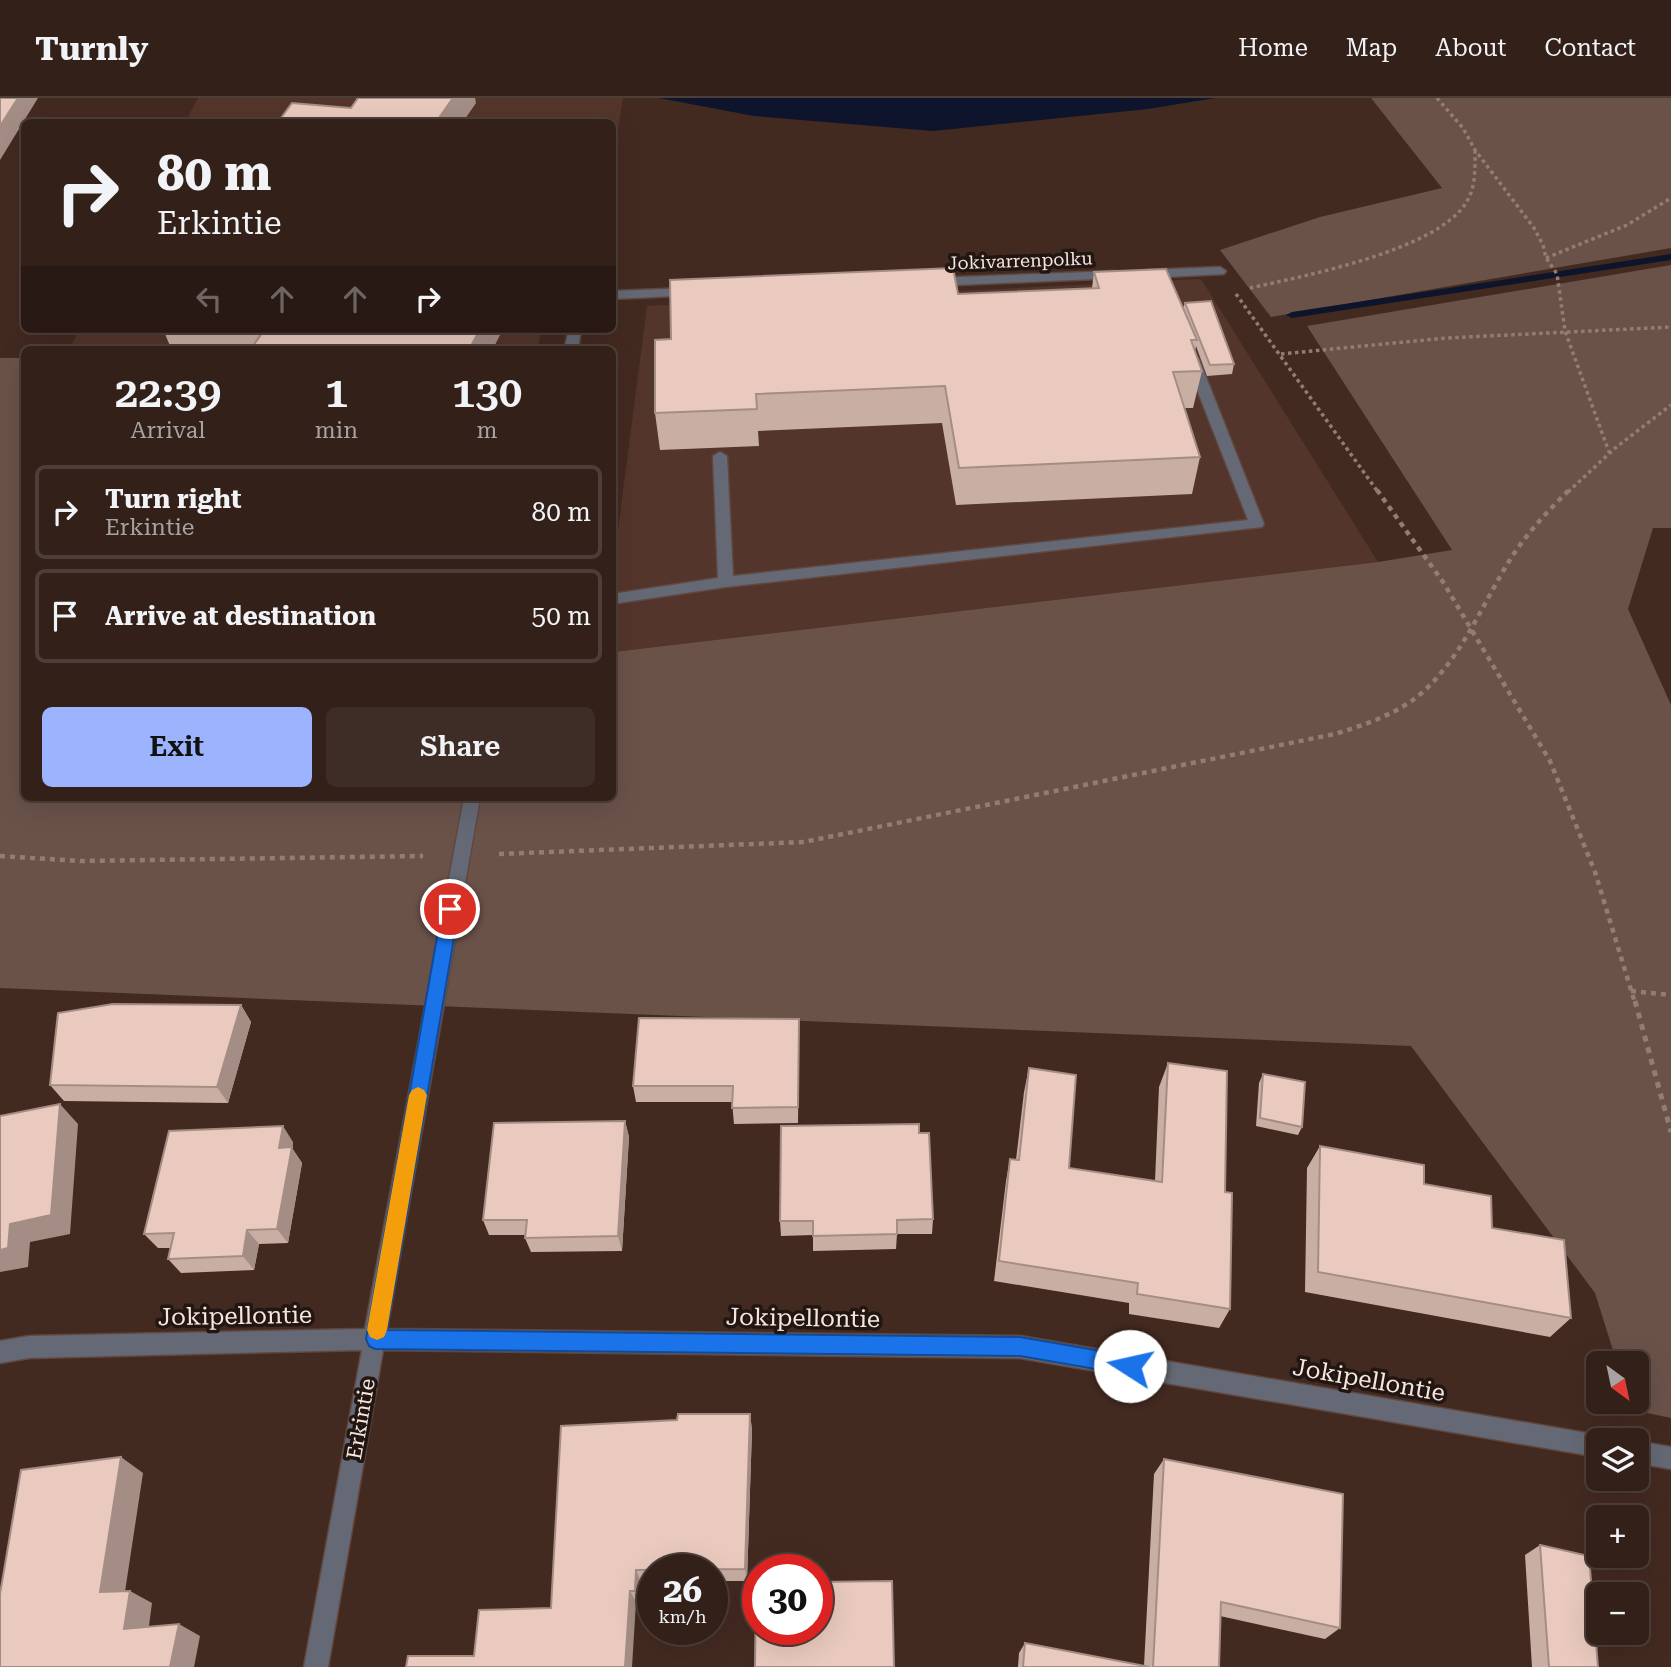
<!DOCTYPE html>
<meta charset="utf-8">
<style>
:root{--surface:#322019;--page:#3d2d26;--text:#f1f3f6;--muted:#a8a3a2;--line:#4d3e38;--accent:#9cb4fd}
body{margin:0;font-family:"Roboto Serif",serif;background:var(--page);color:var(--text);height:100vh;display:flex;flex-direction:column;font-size:26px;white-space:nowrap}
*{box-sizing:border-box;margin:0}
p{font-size:23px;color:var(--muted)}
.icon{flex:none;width:38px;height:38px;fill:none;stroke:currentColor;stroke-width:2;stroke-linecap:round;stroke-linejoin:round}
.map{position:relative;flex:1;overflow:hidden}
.sheet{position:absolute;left:21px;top:248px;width:595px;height:455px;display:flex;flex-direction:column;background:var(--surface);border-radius:10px;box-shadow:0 7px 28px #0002,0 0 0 2px var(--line)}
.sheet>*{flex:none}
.banner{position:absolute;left:21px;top:21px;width:595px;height:214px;border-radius:10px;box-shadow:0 7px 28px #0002,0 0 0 2px var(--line);background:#322019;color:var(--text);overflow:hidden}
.needle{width:46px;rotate:147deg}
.controls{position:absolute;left:1586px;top:1253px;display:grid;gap:14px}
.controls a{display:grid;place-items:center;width:63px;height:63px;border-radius:10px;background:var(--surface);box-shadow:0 7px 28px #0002,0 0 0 2px var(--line);font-size:35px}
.speed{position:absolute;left:637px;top:1456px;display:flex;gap:14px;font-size:35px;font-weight:700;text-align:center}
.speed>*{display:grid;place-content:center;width:91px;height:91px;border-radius:50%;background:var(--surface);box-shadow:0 7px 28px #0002,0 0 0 2px var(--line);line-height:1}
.speed small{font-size:18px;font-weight:400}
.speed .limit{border:10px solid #d22;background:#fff;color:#111}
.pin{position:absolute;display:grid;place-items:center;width:60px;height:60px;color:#fff;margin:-30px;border:4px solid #fff;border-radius:50%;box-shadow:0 2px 7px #0007}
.me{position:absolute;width:77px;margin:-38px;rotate:280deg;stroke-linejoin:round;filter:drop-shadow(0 0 5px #0008)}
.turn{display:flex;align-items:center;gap:24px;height:147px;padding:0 21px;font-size:32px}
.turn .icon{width:91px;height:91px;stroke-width:2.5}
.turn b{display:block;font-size:49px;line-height:60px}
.lanes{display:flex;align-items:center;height:66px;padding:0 21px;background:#0003;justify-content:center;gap:35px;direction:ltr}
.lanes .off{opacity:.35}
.eta{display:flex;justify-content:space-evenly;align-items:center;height:119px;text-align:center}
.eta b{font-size:42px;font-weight:600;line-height:49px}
.cta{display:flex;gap:14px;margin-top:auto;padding:14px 21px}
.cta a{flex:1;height:80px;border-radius:10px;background:var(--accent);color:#111;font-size:28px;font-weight:600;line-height:80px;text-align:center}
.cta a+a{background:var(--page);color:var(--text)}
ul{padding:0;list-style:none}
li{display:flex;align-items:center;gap:21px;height:94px;margin:0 14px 10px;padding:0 7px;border:4px solid var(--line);border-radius:10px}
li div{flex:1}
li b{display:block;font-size:26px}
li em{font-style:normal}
header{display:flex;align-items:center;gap:42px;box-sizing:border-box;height:98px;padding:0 35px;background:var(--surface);border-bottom:2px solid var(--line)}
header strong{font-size:33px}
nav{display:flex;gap:38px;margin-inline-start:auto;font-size:24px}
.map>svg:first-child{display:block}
.built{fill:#54352b}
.green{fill:#6a5249}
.water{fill:#0d142c}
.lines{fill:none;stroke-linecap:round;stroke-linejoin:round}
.stream{fill:#0d142c;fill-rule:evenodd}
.service-casing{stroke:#604840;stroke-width:3}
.minor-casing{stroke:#604840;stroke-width:3}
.path-far2{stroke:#927d75;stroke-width:3.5;stroke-dasharray:3.5 3.5;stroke-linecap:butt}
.path-far1{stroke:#927d75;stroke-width:4.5;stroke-dasharray:5 5;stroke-linecap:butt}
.path{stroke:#927d75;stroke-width:5;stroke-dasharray:6 6;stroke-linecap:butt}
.service{fill:#656975;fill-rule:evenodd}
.minor{fill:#656975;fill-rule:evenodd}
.wall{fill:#c9aea3}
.shaded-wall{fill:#a48d85}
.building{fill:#eacabe;stroke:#a48d85;stroke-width:2}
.route{fill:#1a73e8;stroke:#114b97;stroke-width:2}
.slow{fill:#f59e0b}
.labels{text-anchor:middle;stroke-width:7;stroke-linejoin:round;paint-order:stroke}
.far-street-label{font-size:18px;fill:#f7e6e0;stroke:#211612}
.street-label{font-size:21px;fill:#f7e6e0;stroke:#211612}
.near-street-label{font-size:24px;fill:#f7e6e0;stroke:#211612}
</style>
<header>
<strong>Turnly</strong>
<nav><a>Home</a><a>Map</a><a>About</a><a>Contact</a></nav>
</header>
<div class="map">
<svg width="1671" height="1569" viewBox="0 0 1671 1569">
<rect width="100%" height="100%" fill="#432a21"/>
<path class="built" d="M 198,0 L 623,0 L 613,64 L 612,24 L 185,24 Z
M 1201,181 L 1378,464 L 613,554 L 613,471 L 647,208 Z
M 80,231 L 542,231 L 537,252 L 69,252 Z"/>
<path class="green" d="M 1371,0 L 1671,0 L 1671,150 L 1271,219 L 1220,152 L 1320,119 L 1442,90 Z
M 1671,167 L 1671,430 L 1653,430 L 1628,511 L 1671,607 L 1671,1320 L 1633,1312 L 1630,1304 L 1636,1304 L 1636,1265 L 1617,1265 L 1595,1195 L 1411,948 L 0,890 L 0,260 L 24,260 L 24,700 L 612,700 L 613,554 L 1378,464 L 1452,452 L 1307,228 Z"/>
<path class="water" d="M 659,0 L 1215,0 L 1148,11 L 933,33 L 754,18 Z"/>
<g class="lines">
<path class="stream" d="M 1671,156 L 1671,162 L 1292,220 L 1286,217 L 1292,214 Z"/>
<defs>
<path id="service" d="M 1192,257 L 1199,261 L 1264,426 L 1262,429 L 726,489 L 612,506 L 612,496 L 718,480 L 713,358 L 720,354 L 727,358 L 733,478 L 1248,422 L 1185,261 Z"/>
<path id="minor" d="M 1220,169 L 1226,173 L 1224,176 L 1146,180 L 1140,176 L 1146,172 Z
M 1115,173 L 1119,174 L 1119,180 L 933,188 L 927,184 L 933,180 Z
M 692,190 L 696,191 L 696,197 L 612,201 L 612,193 Z
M 569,231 L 581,231 L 578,252 L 564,252 Z
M 464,700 L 480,700 L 387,1231 L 1020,1238 L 1598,1337 L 1607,1342 L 1598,1342 L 1598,1359 L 1020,1260 L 383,1252 L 328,1569 L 304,1569 L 362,1252 L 29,1260 L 0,1265 L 0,1243 L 29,1238 L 365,1231 Z
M 1636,1343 L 1671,1349 L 1671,1371 L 1636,1365 Z"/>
</defs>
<use href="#service" class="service-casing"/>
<use href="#minor" class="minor-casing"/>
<path class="path-far2" d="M 1437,0 L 1463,30 L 1475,52 L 1534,130 L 1543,147 L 1546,160 L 1557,176 L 1565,233 L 1609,354
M 1546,160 L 1627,127 L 1671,100
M 1250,190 C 1304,178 1435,153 1466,105 C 1476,89 1475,71 1475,53
M 1236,196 L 1378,394
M 1281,256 L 1446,240 L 1671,229
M 1568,394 L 1614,351 L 1671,307"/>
<path class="path-far1" d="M 1377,392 L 1443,484 L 1550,663 L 1595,774 L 1635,905
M 499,756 L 804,744 L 1335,636 C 1367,626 1401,615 1426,591 C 1465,554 1484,502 1513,457 C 1529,433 1549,412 1569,392
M 0,758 L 80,763 L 423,758
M 1631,893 L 1671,897"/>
<path class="path" d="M 1635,903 L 1671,1034"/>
<use href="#service" class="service"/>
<use href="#minor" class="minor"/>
</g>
<path class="wall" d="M 1094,174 L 1183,210 L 1185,205 L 1234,266 L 1232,276 L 1207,278 L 1196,248 L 1195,253 L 1202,273 L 1193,310 L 1184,310 L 1200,359 L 1192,396 L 956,407 L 942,325 L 758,333 L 759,348 L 660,352 L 655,315 L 671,241 L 958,196 L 1092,190 Z
M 163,231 L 503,231 L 492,252 L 251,251 L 170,248 Z
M 241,907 L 251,924 L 228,1005 L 64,1003 L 50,987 Z
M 799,938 L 798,1025 L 734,1026 L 732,1004 L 636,1004 L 633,988 Z
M 1168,965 L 1225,1094 L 1230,1211 L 1219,1230 L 1129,1216 L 1129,1205 L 994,1183 L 1006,1083 L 1010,1061 L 1016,1062 L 1024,994 L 1029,970 L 1069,1070 L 1155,1083 L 1159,989 Z
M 1263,976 L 1302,1029 L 1298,1037 L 1256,1028 L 1259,985 Z
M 625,1023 L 629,1039 L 622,1153 L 531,1154 L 525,1140 L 525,1137 L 489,1137 L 483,1122 Z
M 919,1035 L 933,1121 L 932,1136 L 897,1136 L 896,1151 L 813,1153 L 813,1137 L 781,1138 L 780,1123 Z
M 293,1044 L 292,1050 L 302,1065 L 288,1145 L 259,1146 L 254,1172 L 181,1175 L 168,1161 L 171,1150 L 158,1150 L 144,1136 Z
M 1320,1048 L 1424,1086 L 1571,1220 L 1550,1239 L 1305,1194 L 1307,1070 Z
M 750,1316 L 752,1332 L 747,1483 L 712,1483 L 712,1472 L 653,1472 L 653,1484 L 641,1484 L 641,1504 L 636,1504 L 474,1558 L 551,1510 L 677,1322 Z
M 1164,1361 L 1340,1530 L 1325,1541 L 1220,1518 L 1219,1569 L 1018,1569 L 1019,1555 L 1025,1545 L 1144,1568 L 1154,1376 Z
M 1540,1447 L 1598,1569 L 1532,1569 L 1525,1457 Z"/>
<path class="shaded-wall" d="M 18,0 L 38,0 L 0,62 L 0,28 Z
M 453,0 L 475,0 L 476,5 L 463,24 L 436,24 Z
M 480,231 L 503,231 L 492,252 L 469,252 Z
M 241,907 L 251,924 L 228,1005 L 217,989 Z
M 60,1006 L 78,1026 L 70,1136 L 30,1144 L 28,1169 L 0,1174 L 0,1152 Z
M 625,1023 L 629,1039 L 622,1153 L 618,1138 Z
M 283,1028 L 293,1044 L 292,1050 L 302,1065 L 288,1145 L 277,1131 L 279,1050 Z
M 247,1132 L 259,1146 L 254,1172 L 243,1158 Z
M 750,1316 L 752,1332 L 747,1483 L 745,1471 Z
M 121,1359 L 143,1375 L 123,1507 L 100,1494 Z
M 636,1472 L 641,1484 L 641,1504 L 635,1493 Z
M 130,1493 L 152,1505 L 147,1543 L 124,1531 Z
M 630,1493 L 636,1504 L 632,1569 L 625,1569 Z
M 179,1526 L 200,1538 L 194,1569 L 170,1569 Z"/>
<path class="building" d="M 0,0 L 18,0 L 0,28 Z
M 358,0 L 453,0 L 436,24 L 278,24 L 292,5 L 351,10 Z
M 953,170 L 958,196 L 1099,190 L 1094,174 L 1166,171 L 1197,242 L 1191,242 L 1202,273 L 1173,274 L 1200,359 L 959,370 L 945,288 L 756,296 L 757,311 L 655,315 L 655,242 L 671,241 L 670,182 Z
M 1211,203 L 1234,266 L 1210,267 L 1185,205 Z
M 265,231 L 480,231 L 469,252 L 250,252 Z
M 113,906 L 241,907 L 217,989 L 50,987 L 58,915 Z
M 639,920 L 799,921 L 798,1009 L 732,1010 L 733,988 L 633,988 Z
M 1168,965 L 1227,973 L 1225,1094 L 1232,1095 L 1230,1211 L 1137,1196 L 1138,1185 L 999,1163 L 1010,1061 L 1019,1062 L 1029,970 L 1076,977 L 1069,1070 L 1162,1084 Z
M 1263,976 L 1305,984 L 1302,1029 L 1260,1020 Z
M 60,1006 L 51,1117 L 10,1126 L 8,1150 L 0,1152 L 0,1018 Z
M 625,1023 L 618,1138 L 525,1140 L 527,1122 L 483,1122 L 494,1025 Z
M 919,1026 L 919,1035 L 929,1035 L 933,1121 L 897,1122 L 897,1136 L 813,1138 L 813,1123 L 780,1123 L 781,1028 Z
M 283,1028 L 279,1050 L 292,1049 L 277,1131 L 247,1132 L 243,1158 L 168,1161 L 174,1135 L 144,1136 L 169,1033 Z
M 1320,1048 L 1424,1067 L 1424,1086 L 1491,1098 L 1492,1130 L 1564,1142 L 1571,1220 L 1318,1174 Z
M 678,1316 L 750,1316 L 745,1471 L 636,1472 L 635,1493 L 630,1493 L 625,1569 L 406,1569 L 408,1558 L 474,1558 L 479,1512 L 551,1510 L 561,1328 L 677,1322 Z
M 121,1359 L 100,1494 L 130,1493 L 124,1531 L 179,1526 L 170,1569 L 0,1569 L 0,1496 L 21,1372 Z
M 1164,1361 L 1343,1396 L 1340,1530 L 1221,1504 L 1219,1569 L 1153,1569 Z
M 1540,1447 L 1589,1458 L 1598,1569 L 1549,1569 Z
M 892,1483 L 894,1569 L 755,1569 L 756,1485 L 758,1485 L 758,1531 L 817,1531 L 817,1484 Z
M 1025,1545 L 1150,1569 L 1023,1569 Z"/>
<path class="route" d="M 450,805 L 456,806 L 459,811 L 387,1232 L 1020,1239 L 1130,1258 L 1137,1261 L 1140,1268 L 1137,1274 L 1130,1277 L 1020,1258 L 375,1251 L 369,1248 L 366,1241 L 442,811 L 445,806 Z"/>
<path class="slow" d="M 418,989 L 424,992 L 427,997 L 387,1232 L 384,1239 L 377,1242 L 370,1239 L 367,1232 L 409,997 L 412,992 Z"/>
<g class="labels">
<g class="far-street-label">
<text transform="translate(1020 163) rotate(-2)" y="6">Jokivarrenpolku</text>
</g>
<g class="street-label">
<text transform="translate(361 1321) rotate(-80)" y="7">Erkintie</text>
</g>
<g class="near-street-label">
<text transform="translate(235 1218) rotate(-1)" y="8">Jokipellontie</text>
<text transform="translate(803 1220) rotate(1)" y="8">Jokipellontie</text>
<text transform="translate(1369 1282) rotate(10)" y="8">Jokipellontie</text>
</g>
</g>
</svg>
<div class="controls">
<a><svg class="needle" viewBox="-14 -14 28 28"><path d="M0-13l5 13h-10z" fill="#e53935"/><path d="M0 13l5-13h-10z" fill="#a8a3a2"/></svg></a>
<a><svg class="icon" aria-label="layers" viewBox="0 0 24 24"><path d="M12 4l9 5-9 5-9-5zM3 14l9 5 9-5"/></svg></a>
<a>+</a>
<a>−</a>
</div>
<div class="speed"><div>26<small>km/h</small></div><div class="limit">30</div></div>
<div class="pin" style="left:450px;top:811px;background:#d93025"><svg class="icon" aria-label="arrive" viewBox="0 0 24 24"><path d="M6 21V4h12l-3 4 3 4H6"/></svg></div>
<svg class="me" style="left:1130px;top:1268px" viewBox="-20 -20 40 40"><circle r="19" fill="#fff"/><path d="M0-13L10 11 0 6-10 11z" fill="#1a73e8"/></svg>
<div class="banner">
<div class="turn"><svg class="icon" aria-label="right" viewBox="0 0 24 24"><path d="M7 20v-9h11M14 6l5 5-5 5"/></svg><div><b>80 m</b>Erkintie</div></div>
<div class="lanes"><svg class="icon off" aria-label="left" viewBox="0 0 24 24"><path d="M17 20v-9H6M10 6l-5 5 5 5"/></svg><svg class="icon off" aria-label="ahead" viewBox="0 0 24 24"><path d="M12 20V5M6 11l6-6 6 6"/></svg><svg class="icon off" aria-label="ahead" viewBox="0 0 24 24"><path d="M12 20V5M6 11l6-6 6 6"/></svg><svg class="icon" aria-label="right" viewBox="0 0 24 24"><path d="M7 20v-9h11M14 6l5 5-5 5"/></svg></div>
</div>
<section class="sheet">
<div class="eta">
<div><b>22:39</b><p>Arrival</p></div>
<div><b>1</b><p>min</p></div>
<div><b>130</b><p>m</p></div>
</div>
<ul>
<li><svg class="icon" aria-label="right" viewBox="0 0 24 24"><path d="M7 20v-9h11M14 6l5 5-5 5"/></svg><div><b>Turn right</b><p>Erkintie</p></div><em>80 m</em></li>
<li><svg class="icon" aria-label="arrive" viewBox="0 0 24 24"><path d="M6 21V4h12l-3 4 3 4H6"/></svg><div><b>Arrive at destination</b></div><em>50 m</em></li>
</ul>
<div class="cta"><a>Exit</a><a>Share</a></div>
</section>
</div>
